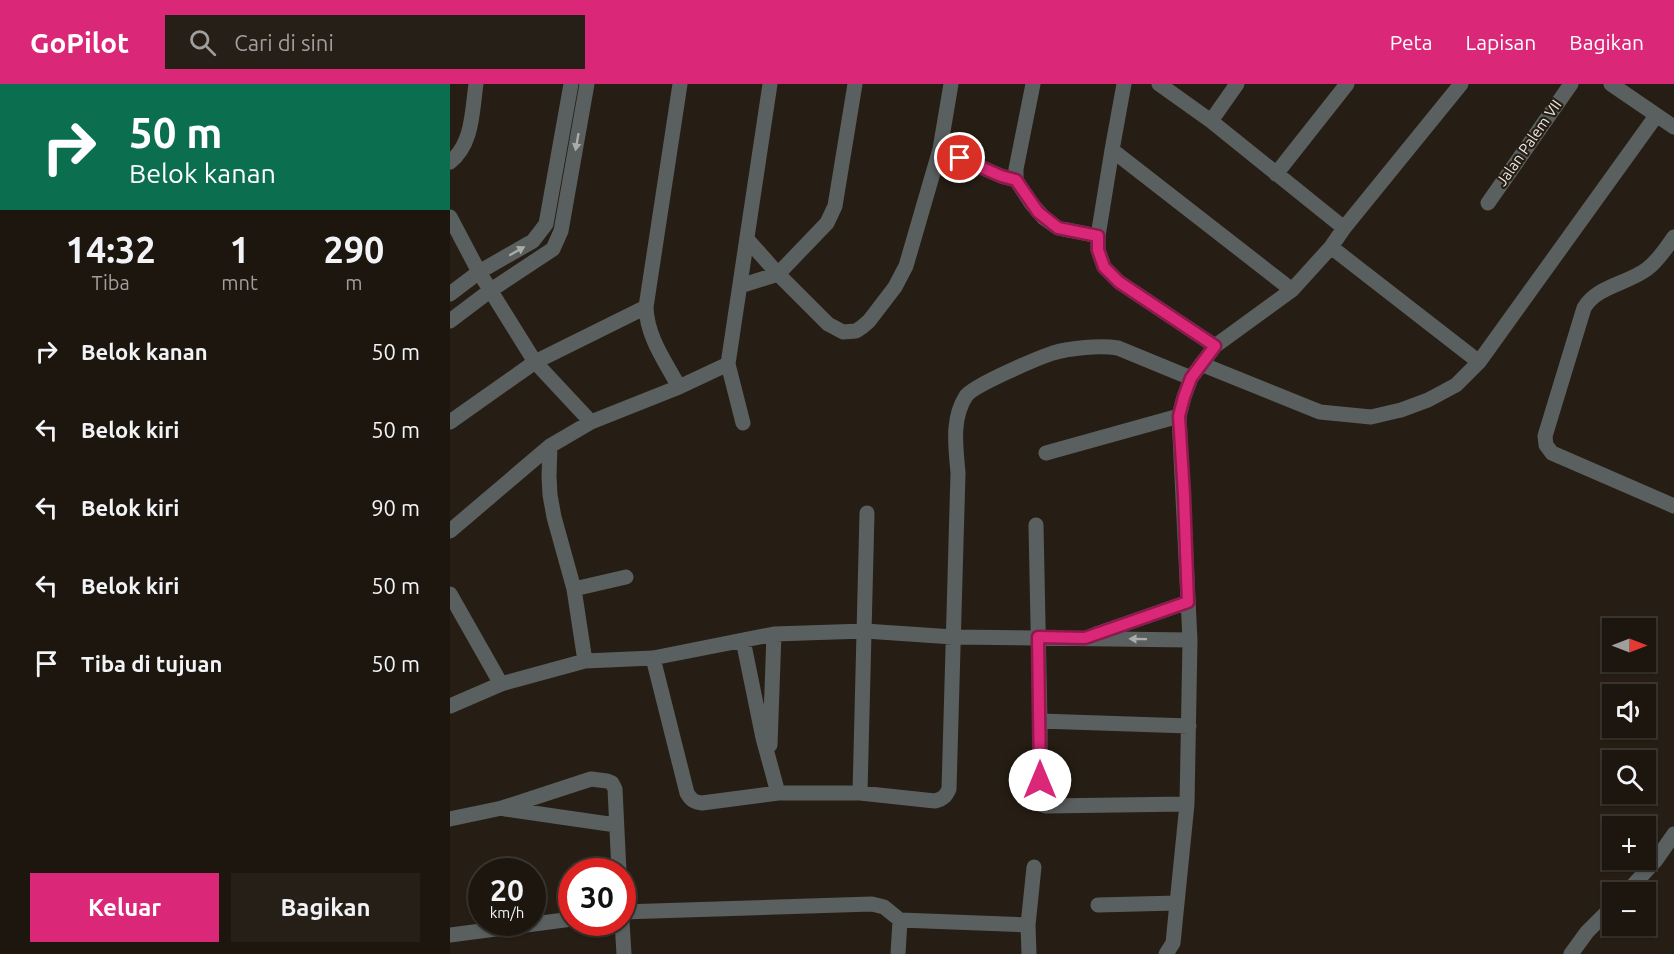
<!DOCTYPE html>
<html lang="id">
<meta charset="utf-8">
<style>
:root{--surface:#1c160f;--page:#251f18;--text:#f1f3f6;--muted:#a09f9e;--line:#3a352f;--accent:#db2777}
body{margin:0;font-family:Ubuntu,sans-serif;background:var(--page);color:var(--text);height:100vh;display:flex;flex-direction:column;font-size:22px;white-space:nowrap}
*{box-sizing:border-box;margin:0}
p{font-size:20px;color:var(--muted)}
.icon{flex:none;width:33px;height:33px;fill:none;stroke:currentColor;stroke-width:2;stroke-linecap:round;stroke-linejoin:round}
.map{position:relative;flex:1;overflow:hidden}
.drawer{display:flex;flex-direction:column;background:var(--surface);width:450px}
.drawer>*{flex:none}
.hud{background:#0b6e4f;color:#fff;overflow:hidden}
.needle{width:39px;rotate:90deg}
.buttons{position:absolute;left:1152px;top:534px;display:grid;gap:12px}
.buttons a{display:grid;place-items:center;width:54px;height:54px;border-radius:0px;background:var(--surface);box-shadow:0 2px 4px #0004,0 0 0 2px var(--line);font-size:30px}
.speed{position:absolute;left:18px;top:774px;display:flex;gap:12px;font-size:30px;font-weight:700;text-align:center}
.speed>*{display:grid;place-content:center;width:78px;height:78px;border-radius:50%;background:var(--surface);box-shadow:0 2px 4px #0004,0 0 0 2px var(--line);line-height:1}
.speed small{font-size:15px;font-weight:400}
.speed .limit{border:9px solid #d22;background:#fff;color:#111}
.pin{position:absolute;display:grid;place-items:center;width:51px;height:51px;color:#fff;margin:-26px;border:3px solid #fff;border-radius:50%;box-shadow:0 2px 6px #0007}
.me{position:absolute;width:66px;margin:-33px;rotate:0deg;stroke-linejoin:round;filter:drop-shadow(0 0 4px #0008)}
.turn{display:flex;align-items:center;gap:21px;height:126px;padding:0 30px;font-size:27px}
.turn .icon{width:78px;height:78px;stroke-width:2.5}
.turn b{display:block;font-size:42px;line-height:51px}
.eta{display:flex;justify-content:space-evenly;align-items:center;height:102px;text-align:center}
.eta b{font-size:36px;font-weight:700;line-height:42px}
.button{display:flex;gap:12px;margin-top:auto;padding:12px 30px}
.button a{flex:1;height:69px;border-radius:0px;background:var(--accent);color:#fff;font-size:24px;font-weight:700;line-height:69px;text-align:center}
.button a+a{background:var(--page);color:var(--text)}
ul{padding:0;list-style:none}
li{display:flex;align-items:center;gap:18px;height:78px;padding:0 30px}
li div{flex:1}
li b{display:block;font-size:22px}
li em{font-style:normal}
header{display:flex;align-items:center;gap:36px;box-sizing:border-box;height:84px;padding:0 30px;background:var(--accent);color:#fff}
header strong{font-size:28px}
nav{display:flex;gap:33px;margin-inline-start:auto;font-size:21px}
.search{width:420px;height:54px;background:var(--page);display:flex;align-items:center;gap:15px;box-sizing:border-box;padding:0 21px;border-radius:0px;color:var(--muted);font-size:22px}
main{display:flex;flex:1;min-height:0}
.map>svg:first-child{display:block}
.lines{fill:none;stroke-linecap:round;stroke-linejoin:round}
.minor{stroke:#59605f;stroke-width:15}
.oneway{fill:#ababa7}
.route-casing{stroke:#8e194d;stroke-width:15}
.route{stroke:#db2777;stroke-width:10}
.labels{text-anchor:middle;stroke-width:4.5;stroke-linejoin:round;paint-order:stroke}
.street-label{font-size:15px;fill:#eee9e2;stroke:#261e14}
</style>
<header>
<strong>GoPilot</strong>
<div class="search"><svg class="icon" aria-label="search" viewBox="0 0 24 24"><circle cx="10" cy="10" r="6"/><path d="M15 15l6 6"/></svg>Cari di sini</div>
<nav><a>Peta</a><a>Lapisan</a><a>Bagikan</a></nav>
</header>
<main>
<section class="drawer">
<div class="hud">
<div class="turn"><svg class="icon" aria-label="right" viewBox="0 0 24 24"><path d="M7 20v-9h11M14 6l5 5-5 5"/></svg><div><b>50 m</b>Belok kanan</div></div>
</div>
<div class="eta">
<div><b>14:32</b><p>Tiba</p></div>
<div><b>1</b><p>mnt</p></div>
<div><b>290</b><p>m</p></div>
</div>
<ul>
<li><svg class="icon" aria-label="right" viewBox="0 0 24 24"><path d="M7 20v-9h11M14 6l5 5-5 5"/></svg><div><b>Belok kanan</b></div><em>50 m</em></li>
<li><svg class="icon" aria-label="left" viewBox="0 0 24 24"><path d="M17 20v-9H6M10 6l-5 5 5 5"/></svg><div><b>Belok kiri</b></div><em>50 m</em></li>
<li><svg class="icon" aria-label="left" viewBox="0 0 24 24"><path d="M17 20v-9H6M10 6l-5 5 5 5"/></svg><div><b>Belok kiri</b></div><em>90 m</em></li>
<li><svg class="icon" aria-label="left" viewBox="0 0 24 24"><path d="M17 20v-9H6M10 6l-5 5 5 5"/></svg><div><b>Belok kiri</b></div><em>50 m</em></li>
<li><svg class="icon" aria-label="arrive" viewBox="0 0 24 24"><path d="M6 21V4h12l-3 4 3 4H6"/></svg><div><b>Tiba di tujuan</b></div><em>50 m</em></li>
</ul>
<div class="button"><a>Keluar</a><a>Bagikan</a></div>
</section>
<div class="map">
<svg width="1224" height="870" viewBox="0 0 1224 870">
<rect width="100%" height="100%" fill="#261e14"/>
<g class="lines">
<path class="minor" d="M 583,0 L 566,85 L 566,96 L 581,119 L 594,134 L 608,144 L 648,152
M 674,0 L 662,66 L 648,152 L 648,166 L 654,183 L 669,198 L 765,262
M 709,0 L 761,37 L 894,144
M 1161,0 L 1224,43
M 761,37 L 787,0
M 490,65 L 551,92 L 566,96
M 662,66 L 842,206
M 0,78 C 23,60 22,27 26,0
M 826,90 L 897,0
M 1038,119 L 1121,0
M 0,133 L 29,188 L 85,278 L 141,338 L 229,303 L 278,280
M 1224,153 C 1216,164 1208,177 1197,185 C 1177,200 1147,202 1134,224 L 1095,352 L 1096,361 L 1102,369 L 1224,422
M 297,155 L 328,190 L 378,240 L 393,248 L 406,247 L 412,243 L 419,237 L 445,203 L 456,182 L 490,65 L 501,0
M 881,163 L 1029,278
M 290,202 L 328,190 L 377,139 L 385,122 L 405,0
M 0,210 L 29,188 L 83,157 L 96,140 L 121,0
M 0,237 L 41,206 L 103,165 L 111,147 L 137,0
M 751,280 L 870,328 L 921,333 L 951,326 L 978,316 L 1006,301 L 1029,278 L 1206,32
M 229,303 C 215,277 197,253 196,223 L 230,0
M 0,338 L 85,278 L 196,223
M 293,339 L 278,280 L 320,0
M 100,362 L 99,392 L 100,411 L 104,433 L 124,505 L 135,577
M 596,369 L 729,332
M 586,441 L 590,637 L 590,715 L 591,720 L 596,722 L 737,720
M 0,447 L 100,362 L 141,338
M 124,505 L 176,493
M 0,510 L 51,600
M 646,550 L 738,518
M 293,556 L 313,654 L 328,709
M 203,574 L 237,709 C 241,716 244,718 252,719 L 328,709 L 410,709 L 485,717 C 493,715 496,712 499,705 L 508,389 C 506,364 501,335 516,312 C 524,301 588,274 603,269 C 620,264 650,261 668,264 L 741,294
M 0,622 L 51,600 L 135,577 L 203,574 L 324,550 L 415,547 L 503,553 L 740,556
M 590,637 L 739,642
M 320,661 L 324,550
M 410,709 L 417,429
M 55,725 L 166,741
M 0,735 L 52,724 L 141,695 L 157,697 L 162,699 L 165,705 L 169,788
M 1177,808 L 1206,776 L 1224,750
M 648,821 L 727,819
M 172,828 L 422,820 L 434,823 L 450,836 L 448,870
M 450,836 L 578,841 L 579,870
M 172,838 L 174,870
M 578,841 L 584,783
M 0,851 L 122,835
M 716,870 L 723,859 L 737,720 L 740,556 L 729,332 L 734,313 L 741,294 L 765,262 L 842,206 L 881,163 L 894,144 L 1011,0
M 1121,870 L 1137,848 L 1162,823"/>
</g>
<defs><path id="oneway-solid" d="M-6-.8H1V-3.2L6.5 0L1 3.2V.8H-6Z" transform="scale(1.5)"/></defs>
<g class="oneway">
<use href="#oneway-solid" transform="translate(127 58) rotate(100)"/>
<use href="#oneway-solid" transform="translate(67 167) rotate(-30)"/>
<use href="#oneway-solid" transform="translate(688 555) rotate(-179)"/>
</g>
<g class="lines">
<defs>
<path id="route" d="M 510,74 L 551,92 L 566,96 L 588,128 L 608,144 L 648,152 L 648,166 L 654,183 L 669,198 L 765,262 L 741,294 L 734,313 L 729,332 L 734,411 L 738,518 L 635,554 L 588,553 L 590,696"/>
</defs>
<use href="#route" class="route-casing"/>
<use href="#route" class="route"/>
</g>
<g class="labels">
<g class="street-label">
<text transform="translate(1079 59) rotate(-55)" y="5">Jalan Palem VII</text>
</g>
</g>
</svg>
<div class="buttons">
<a><svg class="needle" viewBox="-14 -14 28 28"><path d="M0-13l5 13h-10z" fill="#e53935"/><path d="M0 13l5-13h-10z" fill="#a09f9e"/></svg></a>
<a><svg class="icon" aria-label="sound" viewBox="0 0 24 24"><path d="M4 9h4l5-4v14l-5-4H4zM17 9q2 3 0 6"/></svg></a>
<a><svg class="icon" aria-label="search" viewBox="0 0 24 24"><circle cx="10" cy="10" r="6"/><path d="M15 15l6 6"/></svg></a>
<a>+</a>
<a>−</a>
</div>
<div class="speed"><div>20<small>km/h</small></div><div class="limit">30</div></div>
<div class="pin" style="left:510px;top:74px;background:#d93025"><svg class="icon" aria-label="arrive" viewBox="0 0 24 24"><path d="M6 21V4h12l-3 4 3 4H6"/></svg></div>
<svg class="me" style="left:590px;top:696px" viewBox="-20 -20 40 40"><circle r="19" fill="#fff"/><path d="M0-13L10 11 0 6-10 11z" fill="#db2777"/></svg>
</div>
</main>
